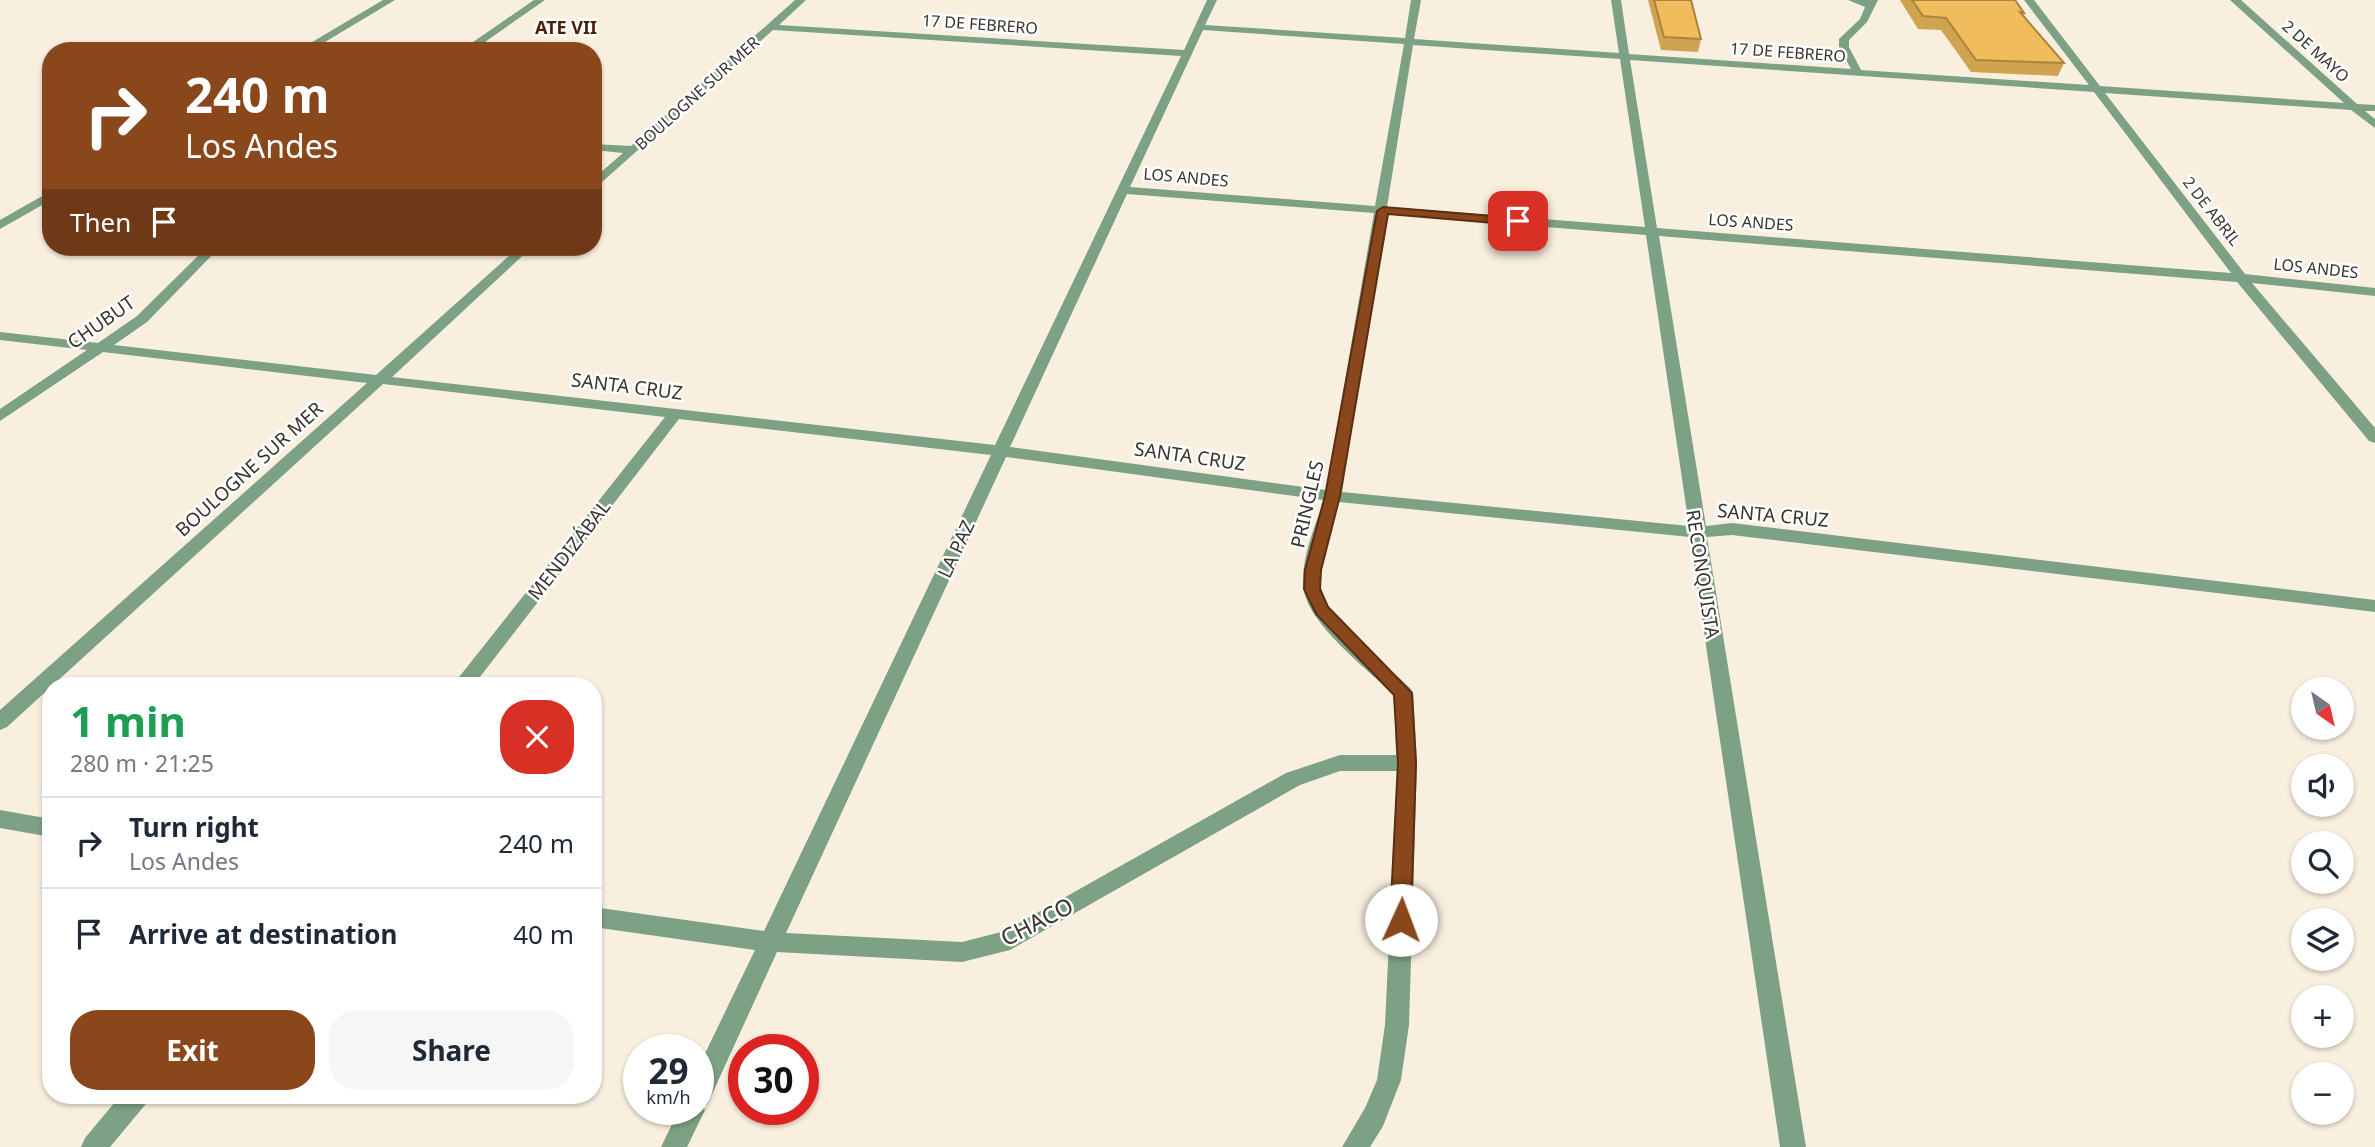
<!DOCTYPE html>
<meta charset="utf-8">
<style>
:root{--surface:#fff;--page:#f6f6f7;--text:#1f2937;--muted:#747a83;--line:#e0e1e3;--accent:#8b471c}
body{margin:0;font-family:"Noto Sans",sans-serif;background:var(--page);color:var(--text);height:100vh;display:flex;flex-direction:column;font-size:26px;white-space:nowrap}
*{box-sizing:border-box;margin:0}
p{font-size:23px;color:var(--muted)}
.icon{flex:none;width:38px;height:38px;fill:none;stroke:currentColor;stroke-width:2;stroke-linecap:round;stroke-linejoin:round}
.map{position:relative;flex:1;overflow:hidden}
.side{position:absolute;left:42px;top:677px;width:560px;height:427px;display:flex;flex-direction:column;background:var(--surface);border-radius:28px;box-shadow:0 2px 5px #0004}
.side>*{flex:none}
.hud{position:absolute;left:42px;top:42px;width:560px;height:214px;border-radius:28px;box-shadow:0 2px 5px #0004;background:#8b471c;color:#fff;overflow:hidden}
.needle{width:46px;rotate:146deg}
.tools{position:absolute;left:2291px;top:677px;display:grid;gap:14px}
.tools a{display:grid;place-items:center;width:63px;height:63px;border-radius:50%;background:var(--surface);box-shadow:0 2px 5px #0004;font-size:35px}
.speed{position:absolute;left:623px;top:1034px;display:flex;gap:14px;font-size:35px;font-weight:700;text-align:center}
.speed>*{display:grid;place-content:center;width:91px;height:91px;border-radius:50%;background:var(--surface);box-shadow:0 2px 5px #0004;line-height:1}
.speed small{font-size:18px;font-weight:400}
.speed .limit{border:10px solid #d22;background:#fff;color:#111}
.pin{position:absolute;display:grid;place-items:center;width:60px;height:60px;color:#fff;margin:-30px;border-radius:14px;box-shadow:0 4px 10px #0006}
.me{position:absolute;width:77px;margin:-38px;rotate:2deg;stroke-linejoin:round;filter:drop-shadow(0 0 5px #0008)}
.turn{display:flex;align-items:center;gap:24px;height:147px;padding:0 28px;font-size:32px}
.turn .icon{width:91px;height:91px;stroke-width:2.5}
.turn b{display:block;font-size:49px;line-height:60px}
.then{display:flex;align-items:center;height:66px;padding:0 28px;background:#0003;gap:14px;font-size:26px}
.round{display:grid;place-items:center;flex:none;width:74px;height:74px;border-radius:28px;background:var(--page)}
.head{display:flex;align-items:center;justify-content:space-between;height:119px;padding:0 28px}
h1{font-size:42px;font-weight:700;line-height:52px;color:#1e9e55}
.cta{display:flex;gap:14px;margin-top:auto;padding:14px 28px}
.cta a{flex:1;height:80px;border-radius:28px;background:var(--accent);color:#fff;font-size:28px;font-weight:700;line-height:80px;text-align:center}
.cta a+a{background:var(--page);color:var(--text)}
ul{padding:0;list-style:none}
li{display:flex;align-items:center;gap:21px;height:91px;padding:0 28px;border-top:2px solid var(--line)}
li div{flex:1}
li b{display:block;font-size:26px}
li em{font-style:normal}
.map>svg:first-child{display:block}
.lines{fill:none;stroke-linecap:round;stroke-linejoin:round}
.minor{fill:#7da184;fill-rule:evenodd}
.wall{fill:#cfa34f}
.building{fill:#f1bd5c;stroke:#a98440;stroke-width:2}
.route{fill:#8b471c;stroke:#5a2e12;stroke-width:2}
.labels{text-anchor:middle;stroke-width:5;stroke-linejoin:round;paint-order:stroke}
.far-street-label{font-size:16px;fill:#38342e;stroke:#fff}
.far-neighbourhood-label{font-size:18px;font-weight:bold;fill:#4d1f00;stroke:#fff}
.street-label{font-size:19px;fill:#38342e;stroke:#fff}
.near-street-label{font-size:23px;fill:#38342e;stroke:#fff}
</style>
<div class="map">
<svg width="2375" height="1147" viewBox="0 0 2375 1147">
<rect width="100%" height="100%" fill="#f9efdf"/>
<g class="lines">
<path class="minor" d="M 383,0 L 395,0 L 310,51 L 297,51 Z
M 534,0 L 545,0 L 472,51 L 460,51 Z
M 795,0 L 806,0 L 779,25 L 1184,50 L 1207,0 L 1217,0 L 1205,25 L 1405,38 L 1411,0 L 1421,0 L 1414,39 L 1619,53 L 1611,0 L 1621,0 L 1629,54 L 1851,69 L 1839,47 L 1839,39 L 1860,19 L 1865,7 L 1848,0 L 1878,0 L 1867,22 L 1849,40 L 1849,47 L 1861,70 L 2089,85 L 2024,0 L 2034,0 L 2100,86 L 2344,103 L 2230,0 L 2241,0 L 2357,104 L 2375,105 L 2375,111 L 2365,111 L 2375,119 L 2375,128 L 2351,110 L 2105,93 L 2245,274 L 2375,288 L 2375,296 L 2252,283 L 2375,428 L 2375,443 L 2369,441 L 2237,282 L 1659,236 L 1706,526 L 1732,523 L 2375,600 L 2375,612 L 1732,535 L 1707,537 L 1806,1147 L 1780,1147 L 1690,537 L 1339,502 C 1332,528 1317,559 1321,587 C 1325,620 1386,664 1410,688 L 1413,693 L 1417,763 L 1409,1025 L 1401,1080 L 1383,1126 L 1370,1147 L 1342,1147 L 1365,1108 L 1377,1080 L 1385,1025 L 1397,771 L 1340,771 L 1300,785 L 1010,950 L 962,962 L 777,952 L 707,1105 L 703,1106 L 705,1110 L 687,1147 L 661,1147 L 679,1110 L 698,1110 L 698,1068 L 755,950 L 593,927 L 593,907 L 764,931 L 991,455 L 679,419 L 473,686 L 452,686 L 665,417 L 383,384 L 7,727 L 0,730 L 0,710 L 367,383 L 103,352 L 0,421 L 0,409 L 87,350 L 0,340 L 0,332 L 98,343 L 137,316 L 207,247 L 220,247 L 147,322 L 114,345 L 376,375 L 519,247 L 532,247 L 392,377 L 995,445 L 1181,56 L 773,30 L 593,190 L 593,179 L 623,153 L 593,150 L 593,144 L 631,146 ZM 1203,30 L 1404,44 L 1375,206 L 1130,187 ZM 1413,45 L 1620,59 L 1645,227 L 1387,207 ZM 1630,60 L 2094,92 L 2231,273 L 1657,228 ZM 1127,194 L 1374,213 L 1326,490 L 1010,447 ZM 1386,214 L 1646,235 L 1689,526 L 1342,492 ZM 1006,457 L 1324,500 C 1315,527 1302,555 1303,584 C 1304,622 1368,669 1394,695 L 1396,755 L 1340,755 L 1286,773 L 1005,931 L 962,942 L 786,933 Z
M 51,191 L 51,200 L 0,229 L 0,220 Z
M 0,810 L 51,819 L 51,837 L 0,828 Z
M 120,1096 L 148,1096 L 145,1105 L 110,1147 L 81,1147 L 85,1138 Z"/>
</g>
<path class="wall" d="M 1648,0 L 1691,0 L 1701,39 L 1698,52 L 1661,50 Z
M 1900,0 L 2015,0 L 2024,13 L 2023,15 L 2064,63 L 2058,76 L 1971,72 L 1941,30 L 1918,29 Z"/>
<path class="building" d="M 1654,0 L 1691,0 L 1701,39 L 1664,37 Z
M 1912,0 L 2015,0 L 2024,13 L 2020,12 L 2064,63 L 1976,60 L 1946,18 L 1923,16 Z"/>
<path class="route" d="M 1383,207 L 1518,218 L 1523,221 L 1518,225 L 1388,214 L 1340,496 L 1321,570 L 1320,589 L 1328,607 L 1412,693 L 1416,763 L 1411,920 L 1408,927 L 1401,929 L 1393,927 L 1390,920 L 1398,763 L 1394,695 L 1316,614 L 1304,589 L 1305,570 L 1325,496 L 1377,211 Z"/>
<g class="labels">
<g class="far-street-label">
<text transform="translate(980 24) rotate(4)" y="6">17 DE FEBRERO</text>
<text transform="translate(2316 51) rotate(42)" y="6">2 DE MAYO</text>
<text transform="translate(1788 52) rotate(4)" y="6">17 DE FEBRERO</text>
<text transform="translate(697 93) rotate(-42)" y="6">BOULOGNE SUR MER</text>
<text transform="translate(1186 177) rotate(5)" y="6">LOS ANDES</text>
<text transform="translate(2212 211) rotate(52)" y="6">2 DE ABRIL</text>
<text transform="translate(1751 222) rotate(4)" y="6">LOS ANDES</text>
<text transform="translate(2316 268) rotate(6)" y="6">LOS ANDES</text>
</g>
<g class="far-neighbourhood-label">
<text x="566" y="34">ATE VII</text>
</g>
<g class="street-label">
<text transform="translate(101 322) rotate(-35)" y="7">CHUBUT</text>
<text transform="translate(627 386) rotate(7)" y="7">SANTA CRUZ</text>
<text transform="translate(1190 456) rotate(8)" y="7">SANTA CRUZ</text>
<text transform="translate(249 469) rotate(-42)" y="7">BOULOGNE SUR MER</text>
<text transform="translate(1307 504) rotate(-77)" y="7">PRINGLES</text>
<text transform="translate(1773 515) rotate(5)" y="7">SANTA CRUZ</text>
<text transform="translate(956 549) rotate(-65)" y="7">LA PAZ</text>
<text transform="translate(569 550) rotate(-52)" y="7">MENDIZÁBAL</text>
<text transform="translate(1703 574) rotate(81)" y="7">RECONQUISTA</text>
</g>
<g class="near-street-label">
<text transform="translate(1037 922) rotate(-27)" y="8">CHACO</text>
</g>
</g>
</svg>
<div class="tools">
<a><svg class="needle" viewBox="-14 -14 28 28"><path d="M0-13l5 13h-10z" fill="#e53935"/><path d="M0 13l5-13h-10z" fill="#747a83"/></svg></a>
<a><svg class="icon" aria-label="sound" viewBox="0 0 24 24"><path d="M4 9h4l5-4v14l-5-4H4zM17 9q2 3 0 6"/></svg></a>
<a><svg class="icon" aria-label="search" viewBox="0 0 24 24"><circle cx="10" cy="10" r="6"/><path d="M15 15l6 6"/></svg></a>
<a><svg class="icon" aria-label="layers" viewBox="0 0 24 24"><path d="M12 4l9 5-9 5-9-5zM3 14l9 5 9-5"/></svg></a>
<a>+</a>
<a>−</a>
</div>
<div class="speed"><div>29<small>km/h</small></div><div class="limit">30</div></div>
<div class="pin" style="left:1518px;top:221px;background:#d93025"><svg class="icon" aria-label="arrive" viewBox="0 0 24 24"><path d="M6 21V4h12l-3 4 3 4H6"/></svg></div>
<svg class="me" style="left:1401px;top:920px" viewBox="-20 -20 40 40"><circle r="19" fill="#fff"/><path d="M0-13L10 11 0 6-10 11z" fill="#8b471c"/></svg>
<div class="hud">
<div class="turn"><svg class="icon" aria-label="right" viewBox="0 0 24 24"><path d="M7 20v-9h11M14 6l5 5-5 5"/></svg><div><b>240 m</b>Los Andes</div></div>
<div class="then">Then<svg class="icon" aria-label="arrive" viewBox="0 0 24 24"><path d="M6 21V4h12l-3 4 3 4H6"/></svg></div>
</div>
<section class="side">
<div class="head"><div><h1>1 min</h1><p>280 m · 21:25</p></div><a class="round" style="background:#d93025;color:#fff"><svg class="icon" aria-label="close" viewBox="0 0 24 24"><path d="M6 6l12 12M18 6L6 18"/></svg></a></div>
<ul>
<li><svg class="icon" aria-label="right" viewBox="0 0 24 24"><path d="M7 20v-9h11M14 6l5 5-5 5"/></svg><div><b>Turn right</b><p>Los Andes</p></div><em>240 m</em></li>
<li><svg class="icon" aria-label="arrive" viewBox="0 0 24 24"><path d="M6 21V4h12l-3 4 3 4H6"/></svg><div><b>Arrive at destination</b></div><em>40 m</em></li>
</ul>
<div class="cta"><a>Exit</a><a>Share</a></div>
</section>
</div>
